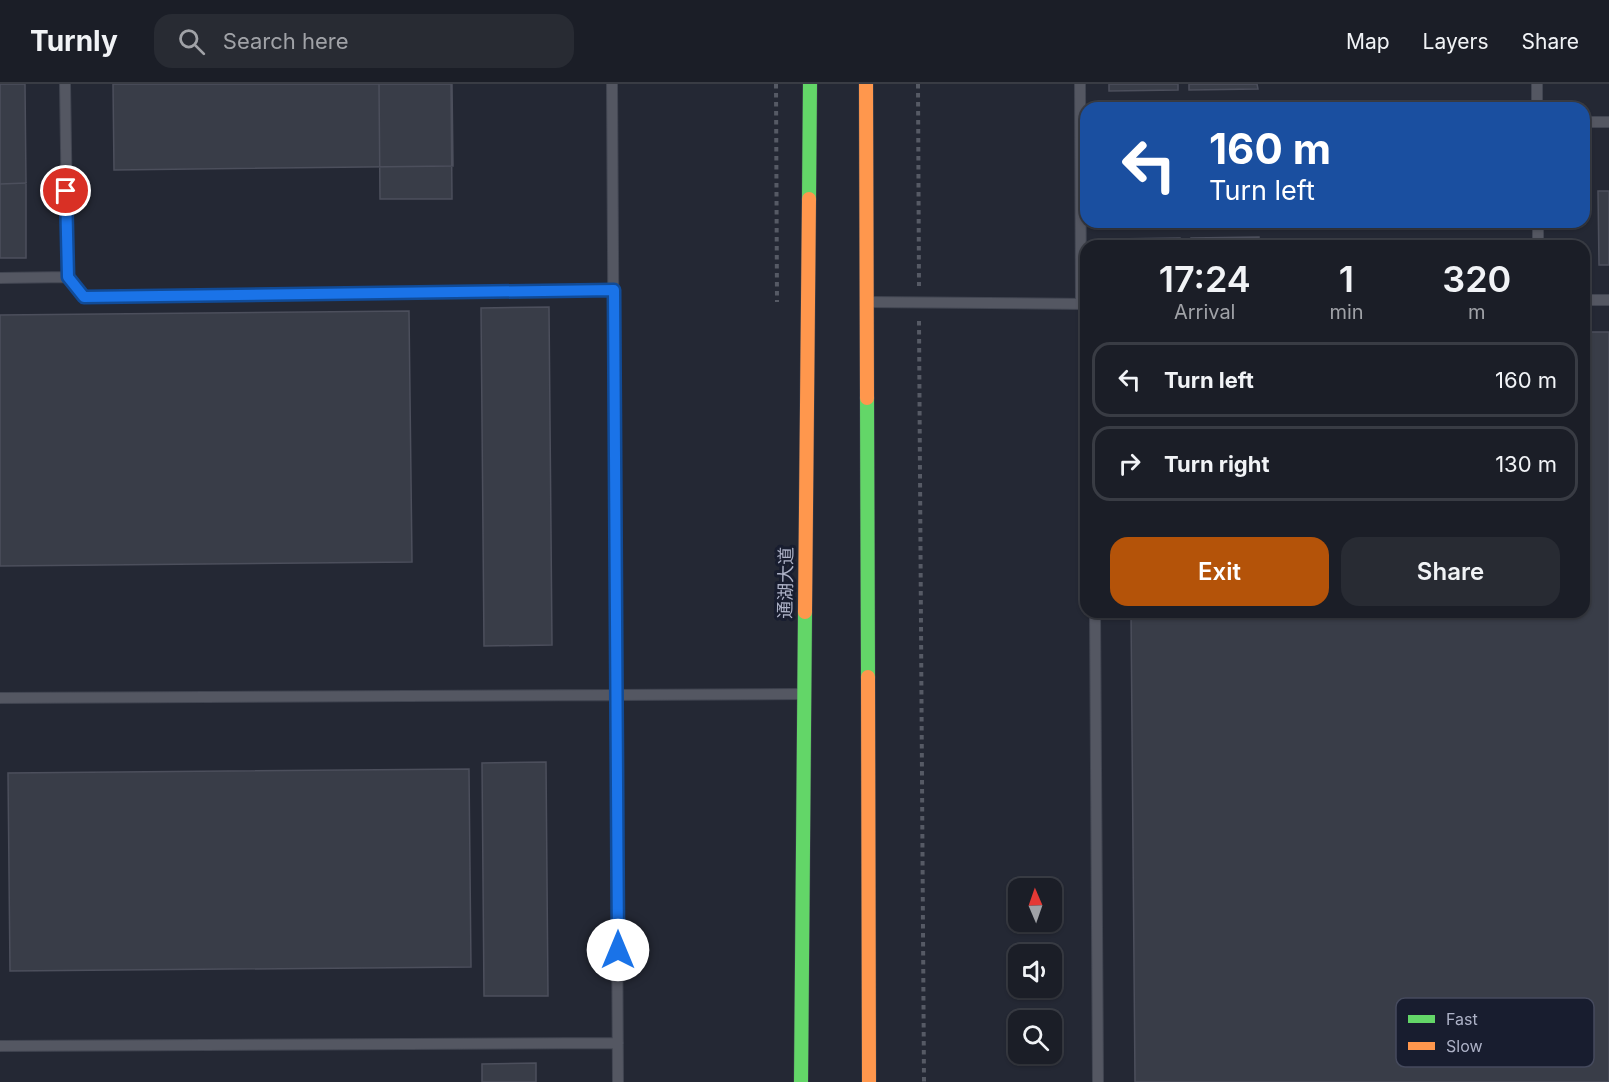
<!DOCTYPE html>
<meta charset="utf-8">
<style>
:root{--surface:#1b1e27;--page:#282b33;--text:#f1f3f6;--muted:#a0a2a7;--line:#393c44;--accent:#b45309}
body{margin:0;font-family:Inter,"Noto Sans SC",sans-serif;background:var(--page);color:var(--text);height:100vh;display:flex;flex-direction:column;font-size:22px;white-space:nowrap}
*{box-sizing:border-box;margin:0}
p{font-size:20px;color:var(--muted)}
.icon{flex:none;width:33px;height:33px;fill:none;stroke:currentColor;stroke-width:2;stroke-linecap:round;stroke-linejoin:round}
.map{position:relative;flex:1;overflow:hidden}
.sheet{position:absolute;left:1080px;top:156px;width:510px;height:378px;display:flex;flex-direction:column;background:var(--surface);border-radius:18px;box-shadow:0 2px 4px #0004,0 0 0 2px var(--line)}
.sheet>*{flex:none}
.guide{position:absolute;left:1080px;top:18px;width:510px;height:126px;border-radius:18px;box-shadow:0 2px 4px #0004,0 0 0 2px var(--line);background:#1a4fa0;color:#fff;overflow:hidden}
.needle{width:39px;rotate:358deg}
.fabs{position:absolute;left:1008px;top:794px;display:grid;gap:12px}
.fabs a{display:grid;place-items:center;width:54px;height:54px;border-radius:12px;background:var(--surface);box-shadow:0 2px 4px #0004,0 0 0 2px var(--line);font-size:30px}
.pin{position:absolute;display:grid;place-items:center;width:51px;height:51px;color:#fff;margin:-26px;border:3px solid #fff;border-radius:50%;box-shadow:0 2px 6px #0007}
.me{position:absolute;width:66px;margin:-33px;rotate:0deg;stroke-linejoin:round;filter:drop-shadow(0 0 4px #0008)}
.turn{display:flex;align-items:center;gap:21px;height:126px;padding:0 30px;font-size:27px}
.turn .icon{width:78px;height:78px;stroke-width:2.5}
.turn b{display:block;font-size:42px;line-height:51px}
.eta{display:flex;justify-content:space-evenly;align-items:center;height:102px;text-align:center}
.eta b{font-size:36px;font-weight:600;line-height:42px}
.action{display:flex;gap:12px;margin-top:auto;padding:12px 30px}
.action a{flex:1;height:69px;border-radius:18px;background:var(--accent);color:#fff;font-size:24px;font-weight:600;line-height:69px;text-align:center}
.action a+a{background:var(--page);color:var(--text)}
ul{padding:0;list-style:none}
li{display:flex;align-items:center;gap:18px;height:75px;margin:0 12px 9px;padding:0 18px;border:3px solid var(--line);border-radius:18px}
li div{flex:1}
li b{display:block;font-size:22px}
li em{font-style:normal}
header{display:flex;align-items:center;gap:36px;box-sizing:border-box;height:84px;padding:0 30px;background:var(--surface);border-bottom:2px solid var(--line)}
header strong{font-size:28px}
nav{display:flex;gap:33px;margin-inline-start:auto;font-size:21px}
.search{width:420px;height:54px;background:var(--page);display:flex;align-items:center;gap:15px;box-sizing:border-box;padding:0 21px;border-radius:18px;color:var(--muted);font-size:22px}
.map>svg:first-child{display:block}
.building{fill:#393d48;stroke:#4c4f5c;stroke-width:1.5}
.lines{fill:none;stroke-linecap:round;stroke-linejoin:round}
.lane-casing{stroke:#414551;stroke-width:12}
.fast-casing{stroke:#414551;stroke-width:15}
.slow-casing{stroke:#414551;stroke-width:15}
.path{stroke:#565a65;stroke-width:4;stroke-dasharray:4.5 4.5;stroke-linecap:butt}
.lane{stroke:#545762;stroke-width:10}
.fast{stroke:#63d668;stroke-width:14}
.slow{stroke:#ff974d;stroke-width:14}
.route-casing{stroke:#114b97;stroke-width:15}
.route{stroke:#1a73e8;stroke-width:10}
.labels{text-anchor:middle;stroke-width:6;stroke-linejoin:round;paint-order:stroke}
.street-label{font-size:18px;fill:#adb2c7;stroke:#181d2f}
.key{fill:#181d2f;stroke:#454a5d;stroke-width:1.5}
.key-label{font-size:16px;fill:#adb2c7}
</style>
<header>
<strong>Turnly</strong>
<div class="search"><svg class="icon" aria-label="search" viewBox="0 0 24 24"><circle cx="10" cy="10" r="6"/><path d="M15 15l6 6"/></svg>Search here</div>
<nav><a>Map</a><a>Layers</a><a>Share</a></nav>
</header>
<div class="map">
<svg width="1609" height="998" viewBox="0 0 1609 998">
<rect width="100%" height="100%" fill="#242834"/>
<path class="building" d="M 0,0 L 25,0 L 26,99 L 0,100 Z
M 113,0 L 452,0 L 453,82 L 114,86 Z
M 379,0 L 451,0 L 452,115 L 380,115 Z
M 1109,0 L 1178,0 L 1178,6 L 1109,7 Z
M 1189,0 L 1257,0 L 1258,5 L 1189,6 Z
M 26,99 L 26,174 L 0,174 L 0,100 Z
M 1598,107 L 1609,107 L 1609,181 L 1599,181 Z
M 1259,153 L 1259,162 L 1191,162 L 1191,154 Z
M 1180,154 L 1180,162 L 1111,162 L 1111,155 Z
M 549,223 L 552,561 L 484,562 L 481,224 Z
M 409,227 L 412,478 L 0,482 L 0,231 Z
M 1584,248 L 1609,248 L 1609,998 L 1135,998 L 1131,528 L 1584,528 Z
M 546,678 L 548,912 L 484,912 L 482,679 Z
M 469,685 L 471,883 L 10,887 L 8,689 Z
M 536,979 L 536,998 L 482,998 L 482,980 Z"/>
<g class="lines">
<defs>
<path id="lane" d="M 612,0 L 618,998
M 1080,0 L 1081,220
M 1537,0 L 1537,24
M 1584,38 L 1609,38
M 1538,138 L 1538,162
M 68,193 L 84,213 L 614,206
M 0,194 L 68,193 L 65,0
M 1584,216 L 1609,216
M 869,218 L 1086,220
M 1095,528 L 1098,998
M 0,614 L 803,610
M 0,962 L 618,959"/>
<path id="fast" d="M 809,115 L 810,0
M 867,314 L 868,593
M 801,998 L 805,528"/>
<path id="slow" d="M 866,0 L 867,314
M 805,528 L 809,115
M 868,593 L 869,998"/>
</defs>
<use href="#lane" class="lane-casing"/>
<use href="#fast" class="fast-casing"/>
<use href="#slow" class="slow-casing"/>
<path class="path" d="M 776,0 L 777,218
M 918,0 L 919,202
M 919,237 L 924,998"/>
<use href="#lane" class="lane"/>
<use href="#fast" class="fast"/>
<use href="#slow" class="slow"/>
</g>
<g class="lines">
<defs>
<path id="route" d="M 66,107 L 68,193 L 84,213 L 614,206 L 618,866"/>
</defs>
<use href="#route" class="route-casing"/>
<use href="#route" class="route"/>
</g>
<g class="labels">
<g class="street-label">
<text transform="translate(786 499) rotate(-89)" y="6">通湖大道</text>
</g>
</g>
<rect x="1396" y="914" width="198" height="69" rx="9" class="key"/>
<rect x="1408" y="931" width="27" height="8" fill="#63d668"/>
<rect x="1408" y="958" width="27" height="8" fill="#ff974d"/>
<g class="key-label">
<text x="1446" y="941">Fast</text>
<text x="1446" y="968">Slow</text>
</g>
</svg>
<div class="fabs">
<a><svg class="needle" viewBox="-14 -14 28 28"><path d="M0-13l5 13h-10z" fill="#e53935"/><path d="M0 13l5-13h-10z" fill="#a0a2a7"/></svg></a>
<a><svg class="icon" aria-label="sound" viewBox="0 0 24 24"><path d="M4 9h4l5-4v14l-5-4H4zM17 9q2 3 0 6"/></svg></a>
<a><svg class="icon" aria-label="search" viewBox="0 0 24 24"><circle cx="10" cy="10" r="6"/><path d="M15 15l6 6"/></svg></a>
</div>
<div class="pin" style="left:66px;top:107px;background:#d93025"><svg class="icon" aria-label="arrive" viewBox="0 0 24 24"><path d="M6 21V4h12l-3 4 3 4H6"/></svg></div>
<svg class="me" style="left:618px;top:866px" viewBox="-20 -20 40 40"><circle r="19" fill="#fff"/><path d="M0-13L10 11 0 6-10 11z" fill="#1a73e8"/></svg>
<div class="guide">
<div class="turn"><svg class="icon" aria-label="left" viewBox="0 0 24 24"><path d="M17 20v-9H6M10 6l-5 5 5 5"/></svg><div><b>160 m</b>Turn left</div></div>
</div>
<section class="sheet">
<div class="eta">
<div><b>17:24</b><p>Arrival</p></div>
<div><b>1</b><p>min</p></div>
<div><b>320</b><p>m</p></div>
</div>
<ul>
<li><svg class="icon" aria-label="left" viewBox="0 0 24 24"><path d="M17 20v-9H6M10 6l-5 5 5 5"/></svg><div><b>Turn left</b></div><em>160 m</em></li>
<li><svg class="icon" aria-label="right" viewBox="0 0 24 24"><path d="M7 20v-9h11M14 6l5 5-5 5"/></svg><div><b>Turn right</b></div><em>130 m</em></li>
</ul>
<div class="action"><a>Exit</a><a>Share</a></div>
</section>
</div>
